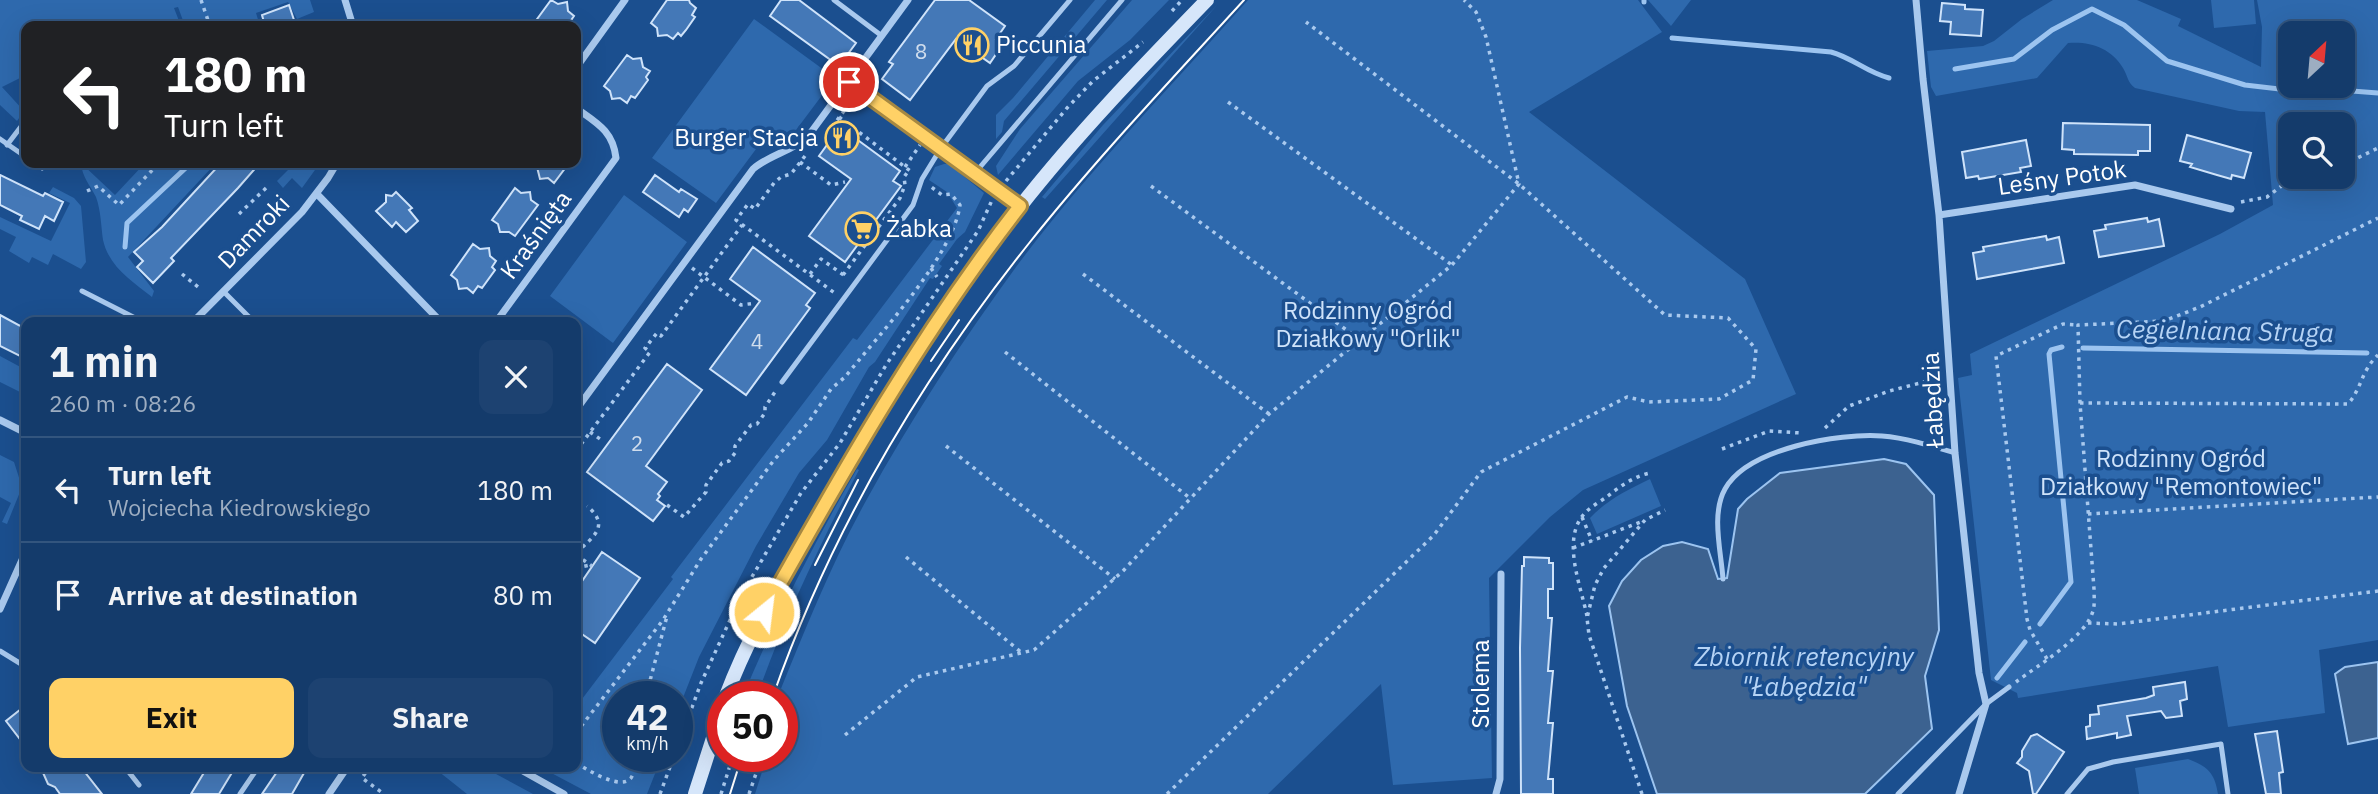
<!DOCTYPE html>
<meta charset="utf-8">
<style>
:root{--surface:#143b6b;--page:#1d4271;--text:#f1f3f6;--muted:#9dadc1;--line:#33557e;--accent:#ffd166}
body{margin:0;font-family:"IBM Plex Sans",sans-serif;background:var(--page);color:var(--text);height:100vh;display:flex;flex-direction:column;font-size:26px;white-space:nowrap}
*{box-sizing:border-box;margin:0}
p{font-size:23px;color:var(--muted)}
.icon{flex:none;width:38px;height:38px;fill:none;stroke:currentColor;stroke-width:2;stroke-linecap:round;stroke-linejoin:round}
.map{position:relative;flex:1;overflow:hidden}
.details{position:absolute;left:21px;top:317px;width:560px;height:455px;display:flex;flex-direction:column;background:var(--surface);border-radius:14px;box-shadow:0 7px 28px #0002,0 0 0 2px var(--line)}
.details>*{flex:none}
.hud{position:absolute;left:21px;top:21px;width:560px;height:147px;border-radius:14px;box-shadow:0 7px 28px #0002,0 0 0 2px var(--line);background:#202124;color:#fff;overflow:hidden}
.needle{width:46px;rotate:26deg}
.buttons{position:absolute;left:2278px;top:21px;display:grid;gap:14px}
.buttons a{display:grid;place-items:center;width:77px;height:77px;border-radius:14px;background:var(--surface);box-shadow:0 7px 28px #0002,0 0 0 2px var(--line);font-size:35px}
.speed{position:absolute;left:602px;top:681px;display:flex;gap:14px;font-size:35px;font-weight:700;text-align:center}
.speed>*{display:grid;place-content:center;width:91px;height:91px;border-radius:50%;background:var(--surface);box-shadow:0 7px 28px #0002,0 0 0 2px var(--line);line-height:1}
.speed small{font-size:18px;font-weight:400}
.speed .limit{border:10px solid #d22;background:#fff;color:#111}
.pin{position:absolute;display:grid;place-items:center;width:60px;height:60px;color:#fff;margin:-30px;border:4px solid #fff;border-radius:50%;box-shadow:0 2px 7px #0007}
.me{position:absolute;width:77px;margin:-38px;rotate:29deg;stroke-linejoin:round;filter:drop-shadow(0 0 5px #0008)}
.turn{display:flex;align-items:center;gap:24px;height:147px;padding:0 28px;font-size:32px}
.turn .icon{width:91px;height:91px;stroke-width:2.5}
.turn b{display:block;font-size:49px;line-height:60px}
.round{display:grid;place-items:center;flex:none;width:74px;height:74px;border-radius:14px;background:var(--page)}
.summary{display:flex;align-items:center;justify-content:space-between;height:119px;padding:0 28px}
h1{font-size:42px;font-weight:700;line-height:52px}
.primary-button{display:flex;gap:14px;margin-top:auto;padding:14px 28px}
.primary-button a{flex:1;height:80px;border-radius:14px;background:var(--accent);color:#111;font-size:28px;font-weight:700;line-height:80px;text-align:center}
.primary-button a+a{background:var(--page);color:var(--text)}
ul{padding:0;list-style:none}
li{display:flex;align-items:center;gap:21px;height:105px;padding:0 28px;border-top:2px solid var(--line)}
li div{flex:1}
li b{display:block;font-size:26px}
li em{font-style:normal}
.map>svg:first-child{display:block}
.green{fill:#2e69ad;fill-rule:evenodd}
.water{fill:#3c6290;stroke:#9cc4f0;stroke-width:2}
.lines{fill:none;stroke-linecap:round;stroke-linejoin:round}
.stream{stroke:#9cc4f0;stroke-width:5}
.building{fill:#4478b7;stroke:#cfe3fa;stroke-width:2}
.path{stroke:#a9c9ee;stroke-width:3.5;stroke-dasharray:3.5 5;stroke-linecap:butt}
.lane{stroke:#a9c9ee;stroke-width:5}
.street{stroke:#a9c9ee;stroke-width:7}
.secondary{stroke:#d6e6fa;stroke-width:14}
.tram{stroke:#fff;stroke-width:2}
.route-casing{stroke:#a68842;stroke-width:18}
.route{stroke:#ffd166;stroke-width:12}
.labels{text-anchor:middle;stroke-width:7;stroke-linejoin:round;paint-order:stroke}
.number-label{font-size:21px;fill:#d0dded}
.poi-label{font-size:24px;fill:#fff;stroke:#1b4f8f;text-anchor:start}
.street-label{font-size:24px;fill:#fff;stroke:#1b4f8f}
.park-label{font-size:24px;fill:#cfe3fa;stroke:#1b4f8f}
.water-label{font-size:26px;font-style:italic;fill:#b5d3f5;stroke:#1b4f8f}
</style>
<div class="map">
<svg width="2378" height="794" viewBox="0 0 2378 794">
<rect width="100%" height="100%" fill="#1b4f8f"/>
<path class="green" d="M 0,0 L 310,0 L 314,12 L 297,19 L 288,2 L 256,13 L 260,26 L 185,26 L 178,7 L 174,8 L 181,26 L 26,26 L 26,75 L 2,87 L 24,111 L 17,121 L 0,105 Z
M 1095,0 L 1107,0 L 1004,121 L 1002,132 L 996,139 L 996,115 L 1013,98 Z
M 1132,0 L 1169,0 L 1130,40 L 1078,81 L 998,175 L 996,166 L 1020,129 Z
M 1248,0 L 1638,0 L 1662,32 L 1529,112 L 1745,279 L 1796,394 L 1583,490 L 1550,517 L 1489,578 L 1492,778 L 1393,785 L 1381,684 L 1268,794 L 755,794 L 767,756 L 782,756 L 782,696 L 778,696 C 805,630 832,562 867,499 C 911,419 962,341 1016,267 C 1086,173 1170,88 1248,0 Z
M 1648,0 L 1691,0 L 1671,26 Z
M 2053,0 L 2137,0 L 2181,19 L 2178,26 L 2261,67 L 2262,27 L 2257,0 L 2378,0 L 2378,640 L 2319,650 L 2325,713 L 2228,727 L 2218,666 L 2018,698 L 2017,693 L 1991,680 L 1958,378 L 1972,375 L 1970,354 L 2220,234 L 2273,205 L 2265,112 L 2239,111 L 2135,88 C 2127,82 2128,76 2123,68 C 2111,48 2090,41 2068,43 L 2037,78 L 1936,96 L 1931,87 L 1927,51 L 1983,46 L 1994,41 L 2022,19 ZM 2291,33 L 2343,33 L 2343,86 L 2291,86 ZM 2291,124 L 2343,124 L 2343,177 L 2291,177 Z
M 2211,0 L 2254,0 L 2256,24 L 2214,28 Z
M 1218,4 L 1045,199 L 1042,197 L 1103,125 Z
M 754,19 L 835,78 L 790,138 L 762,141 L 716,203 L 652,158 Z
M 81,163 L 115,195 L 145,163 L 216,163 L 128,257 L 154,291 L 152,297 C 132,281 109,267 103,240 C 101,226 101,211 96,197 C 90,185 82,177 81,163 Z
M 295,163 L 320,163 L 302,188 L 292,178 L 283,188 L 277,181 Z
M 944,164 L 949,164 L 984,193 L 965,232 L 957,239 L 939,264 L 942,266 L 933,279 L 930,278 L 875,362 L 869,367 L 827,440 L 799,473 L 756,546 L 699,657 L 677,713 L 677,696 L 618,696 L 618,756 L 662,756 L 647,794 L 591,794 L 540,767 L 576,766 L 576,707 L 673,579 L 671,577 L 853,338 L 857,340 L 957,208 L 947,192 L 929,180 L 935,167 Z
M 53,187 L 74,198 L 81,206 L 86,262 L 81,269 L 53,254 L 48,265 L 32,257 L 29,263 L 9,251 L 16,237 L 0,229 L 0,217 L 51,241 L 70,203 L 49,193 Z
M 624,195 L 687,242 L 613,343 L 550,296 Z
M 0,356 L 26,370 L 26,395 L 0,382 Z
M 0,455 L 14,462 L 22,487 L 7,524 L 2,522 L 11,503 L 0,497 Z
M 857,469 L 859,470 C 820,544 785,617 757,696 L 743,696 C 776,617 814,543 857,469 Z
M 1650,479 L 1661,506 L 1597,534 L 1590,518 C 1607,500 1627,490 1650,479 Z
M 2188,759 C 2207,766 2215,773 2218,794 L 2139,794 L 2135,768 Z
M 433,767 L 483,767 L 533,794 L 467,794 Z"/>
<path class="water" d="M 1884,459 L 1906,464 L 1934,495 L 1939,630 L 1925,676 L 1932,729 L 1865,794 L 1657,794 L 1627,706 L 1609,606 L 1622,581 L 1641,560 L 1663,546 L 1682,542 L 1708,549 L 1718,579 L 1727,578 L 1738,509 L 1747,499 L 1780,473 Z
M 2378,662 L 2378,738 L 2348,744 L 2335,674 L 2345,667 Z"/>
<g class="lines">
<path class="stream" d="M 1644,0 L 1644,2
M 1672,38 L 1831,52 C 1853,58 1866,72 1889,78
M 1955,69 L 2014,59 L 2052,30 L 2092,9 L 2124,25 L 2167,61 L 2245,85 L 2324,94 L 2352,91 L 2378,93
M 125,247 L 127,223 L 191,163
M 2083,348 L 2367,353
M 2040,624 L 2071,582 L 2049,354 L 2051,350 L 2062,347
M 1997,678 L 2025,642"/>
</g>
<path class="building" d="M 551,0 L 558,4 L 567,2 L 568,11 L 574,16 L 567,26 L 532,26 Z
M 667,0 L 689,0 L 690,3 L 696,8 L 692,15 L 695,17 L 686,30 L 681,36 L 678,33 L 673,39 L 667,35 L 658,36 L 657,28 L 651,23 Z
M 781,0 L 799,0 L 856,43 L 839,66 L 770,16 Z
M 935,0 L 969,0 L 1005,26 L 996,39 L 1003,44 L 990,63 L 956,39 L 910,100 L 882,79 L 893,64 L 889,62 Z
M 1942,3 L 1965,5 L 1965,9 L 1983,10 L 1981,36 L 1950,34 L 1951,22 L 1940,21 Z
M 289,5 L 296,26 L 265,26 L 262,15 Z
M 627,55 L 633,59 L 641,58 L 643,67 L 650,71 L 646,77 L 648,80 L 635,98 L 631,96 L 627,103 L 620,98 L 612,99 L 610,91 L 604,86 Z
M 2063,123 L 2150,125 L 2150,151 L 2138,151 L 2138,155 L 2074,154 L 2074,150 L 2062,149 Z
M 840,127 L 900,171 L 893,181 L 901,186 L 845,262 L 809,236 L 851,179 L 819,156 Z
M 2187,135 L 2251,153 L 2244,178 L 2232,175 L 2231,179 L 2217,175 L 2190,167 L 2192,164 L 2180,161 Z
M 2026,140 L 2031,166 L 2020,168 L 2021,172 L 1979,179 L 1978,176 L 1966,178 L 1962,152 Z
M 221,163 L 260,163 L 238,188 L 171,258 L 174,261 L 153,283 L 137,267 L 143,261 L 134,252 L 162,227 Z
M 536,163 L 569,163 L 554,183 L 548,178 L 540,179 Z
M 0,175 L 43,196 L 45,193 L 63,202 L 54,221 L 45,216 L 39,229 L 20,220 L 22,216 L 0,205 Z
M 655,175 L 679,192 L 681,189 L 697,199 L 688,212 L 684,209 L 679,217 L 643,192 Z
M 515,188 L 521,193 L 530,192 L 531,200 L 538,205 L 515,236 L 509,232 L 500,232 L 498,224 L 492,220 Z
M 396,192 L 412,208 L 409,210 L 418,221 L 406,232 L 396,222 L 392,227 L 376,211 L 386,202 L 386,195 L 392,196 Z
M 2147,218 L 2148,222 L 2159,219 L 2164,246 L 2099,257 L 2094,231 L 2106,229 L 2105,225 Z
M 2046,236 L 2047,240 L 2059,237 L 2064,263 L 1977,279 L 1973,253 L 1984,251 L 1983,247 Z
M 473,244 L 480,249 L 489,248 L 490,256 L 496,261 L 492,267 L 495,270 L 482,288 L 478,286 L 473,293 L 467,288 L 459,289 L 457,280 L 451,275 Z
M 753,247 L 815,293 L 806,305 L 810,308 L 746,395 L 710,369 L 760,301 L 730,279 Z
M 0,315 L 26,329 L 26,359 L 0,346 Z
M 667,364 L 702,390 L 646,466 L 667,482 L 658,494 L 660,496 L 657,500 L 665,506 L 653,521 L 587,472 Z
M 602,552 L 640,578 L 595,643 L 576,630 L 576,590 Z
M 1524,557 L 1549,558 L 1549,563 L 1553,563 L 1553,589 L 1548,589 L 1548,618 L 1552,618 L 1548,671 L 1553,671 L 1548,723 L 1553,723 L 1548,779 L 1553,779 L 1553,794 L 1521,794 L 1520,648 L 1522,566 L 1524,566 Z
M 2185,682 L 2187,699 L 2180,701 L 2182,716 L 2166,718 L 2161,711 L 2127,716 L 2131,735 L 2117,738 L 2117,733 L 2087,739 L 2086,727 L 2090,726 L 2090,715 L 2099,714 L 2098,706 L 2146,698 L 2154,695 L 2153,687 Z
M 26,705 L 26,747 L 6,721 Z
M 2277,731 L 2283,772 L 2279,773 L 2281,794 L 2266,794 L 2255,734 Z
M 2037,734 L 2064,752 L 2036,794 L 2033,794 L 2029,771 L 2017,763 L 2022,757 L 2022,751 L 2031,736 Z
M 40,766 L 80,766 L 102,794 L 60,794 L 55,787 L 48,784 Z
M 208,766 L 236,766 L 219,794 L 191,794 Z
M 281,766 L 308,766 L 292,794 L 262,794 Z"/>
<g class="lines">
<path class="path" d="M 201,0 L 210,26
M 1172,11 L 1182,0
M 1228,102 L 1452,265
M 839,117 L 913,173
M 832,127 L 853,99
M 805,156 L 791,174 L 781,177 L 774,183 L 755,209 L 748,204 L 736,220 L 836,294
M 800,162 L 831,185 L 845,182
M 2343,165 L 2378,148
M 905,167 L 920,145
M 1006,181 L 1067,108 L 1093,81 L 1143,42
M 1151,186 L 1360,340
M 87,191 L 98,186 L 119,205 L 159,163
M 2241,202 L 2267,197 L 2288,181 L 2320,177
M 239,214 L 266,188
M 692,268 L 741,305 L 756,303
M 931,268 L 937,277
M 182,274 L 198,287
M 810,274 L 821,259 L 845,276
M 1083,274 L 1269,414
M 843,275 L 900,198 L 905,185 L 904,177 L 909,170
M 1005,352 L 1191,499
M 2080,403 L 2348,404 C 2362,388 2361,371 2378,355
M 1825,428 L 1849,406 L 1889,391 L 1940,378
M 590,432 L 603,441
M 946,446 L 1115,579
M 1722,449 L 1769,431 L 1801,433
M 576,451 L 650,352 L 645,348 L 657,333 L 661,336 L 742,225
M 667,505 L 684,517 L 706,492 L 706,485 L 722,463 L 729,461 L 735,453 L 735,446 L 751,425 L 757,424 L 765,413 L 765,407 L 777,389
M 2088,514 L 2378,497
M 1582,517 L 1592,541
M 1573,548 L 1643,521
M 576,553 C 593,537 611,526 587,506
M 576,555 L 592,566
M 906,557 L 1022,653
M 576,568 L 590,565
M 1587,616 C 1581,586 1560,537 1586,512 C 1592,506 1601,501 1608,496 C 1620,486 1635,476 1650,473
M 2088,623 L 2118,624 L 2378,591
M 2047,659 L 2030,630 L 2027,619 L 1996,356 L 2063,324 L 2078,325
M 2016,682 C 2038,665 2085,638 2093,611 C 2095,604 2094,596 2094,589 L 2080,403 L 2078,325 L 2164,321 L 2200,307 L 2378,218
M 646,696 L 667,616
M 576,733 L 663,620 L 701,559 L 774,460 L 808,423 L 831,389 L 845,377 C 878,336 953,256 960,205 L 951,194 L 942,195 L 930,186
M 845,735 L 917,677 L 1034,650 L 1123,571 L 1269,414 L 1452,265 L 1519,184 L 1486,37 L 1476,12 L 1464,0
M 677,748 L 701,683 L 742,594 L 801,493 L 840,443 L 886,365 L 978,231 L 993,198
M 576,763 C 588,770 621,791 631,778 C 635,772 635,763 636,756
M 370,766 L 362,778 L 384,794
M 660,794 L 674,756
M 721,794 L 733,756
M 749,794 L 762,756
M 1167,794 L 1434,535 L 1481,472 L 1627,397 L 1649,402 L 1719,399 L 1753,380 L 1756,349 L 1728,318 L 1665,315 L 1519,184 L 1306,22
M 1642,794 L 1589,635 L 1587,618 L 1595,585 L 1604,568 L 1645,520 L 1665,510"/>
<path class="lane" d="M 834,0 L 882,36
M 0,139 L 26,157
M 7,145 L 26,120
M 34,163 L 42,168
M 975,173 L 1122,0
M 82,291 L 143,322
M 223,291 L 254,322
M 782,382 L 913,205 L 922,179 L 941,148 L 987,86 L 1014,66 L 1070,0
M 1723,579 C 1721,551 1711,514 1725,489 C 1748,448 1839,433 1882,436 C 1907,438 1932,446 1955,453
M 0,651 L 26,667
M 124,766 L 139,785
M 240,794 L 259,766
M 1898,794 L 1986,704 L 2009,687
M 2067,794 L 2088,769 L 2113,762 L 2221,744 L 2228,794"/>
<path class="street" d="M 345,0 L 353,26
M 1916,0 L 1923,79 L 1939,215 L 1955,453 L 1979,673 L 1986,704 L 1959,794
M 576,68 L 625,0
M 849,82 L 1020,206
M 317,194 L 441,322
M 1939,215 L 2135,185 L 2231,209
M 193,322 L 302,212 L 328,178 L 337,163
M 496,322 L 616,158 C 613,131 597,123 576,108
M 576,410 L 753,169 C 770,154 794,151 809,135 L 908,0
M 0,420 L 26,433
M 0,609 L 26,551
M 514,766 L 564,794
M 329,794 L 348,766
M 1496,794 L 1500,779 L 1501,574"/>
<path class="secondary" d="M 726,696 C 750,632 786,573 820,513 C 880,408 944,303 1019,208 C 1077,134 1142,67 1207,0
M 695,794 L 723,707"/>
<path class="tram" d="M 931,361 L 959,320
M 815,565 L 858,480
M 773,696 C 831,531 921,379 1030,242 C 1097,158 1171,80 1244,0
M 730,794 L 742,756"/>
</g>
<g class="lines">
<defs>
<path id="route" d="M 764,612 C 842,473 921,333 1020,206 L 849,82"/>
</defs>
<use href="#route" class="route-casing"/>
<use href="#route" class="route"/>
</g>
<defs>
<symbol id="restaurant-ring" viewBox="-11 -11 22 22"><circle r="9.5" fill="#1b4f8f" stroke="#ffd166" stroke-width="1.5"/><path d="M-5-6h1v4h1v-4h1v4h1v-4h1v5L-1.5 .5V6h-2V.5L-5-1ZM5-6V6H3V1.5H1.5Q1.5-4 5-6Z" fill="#ffd166"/></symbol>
<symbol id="supermarket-ring" viewBox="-11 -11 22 22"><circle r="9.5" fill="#1b4f8f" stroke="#ffd166" stroke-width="1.5"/><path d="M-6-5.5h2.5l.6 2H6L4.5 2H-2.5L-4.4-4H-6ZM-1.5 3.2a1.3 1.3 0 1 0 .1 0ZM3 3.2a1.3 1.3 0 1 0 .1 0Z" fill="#ffd166"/></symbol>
</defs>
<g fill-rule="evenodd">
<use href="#restaurant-ring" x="953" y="26" width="38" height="38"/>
<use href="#restaurant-ring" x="823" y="119" width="38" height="38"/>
<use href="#supermarket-ring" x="843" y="210" width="38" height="38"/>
</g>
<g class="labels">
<g class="number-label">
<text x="921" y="59">8</text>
<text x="757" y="349">4</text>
<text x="637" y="451">2</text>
</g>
<g class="poi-label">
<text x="996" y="53">Piccunia</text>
<text x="818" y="146" text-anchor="end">Burger Stacja</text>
<text x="886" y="237">Żabka</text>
</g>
<g class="street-label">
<text transform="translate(2062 178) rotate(-8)" y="8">Leśny Potok</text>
<text transform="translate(254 232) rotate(-46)" y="8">Damroki</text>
<text transform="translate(536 235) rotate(-54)" y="8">Kraśnięta</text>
<text transform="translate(1933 400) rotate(-93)" y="8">Łabędzia</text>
<text transform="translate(1481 684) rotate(-90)" y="8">Stolema</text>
</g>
<g class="park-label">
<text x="1368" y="319">Rodzinny Ogród<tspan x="1368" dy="28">Działkowy "Orlik"</tspan></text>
<text x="2181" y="467">Rodzinny Ogród<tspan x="2181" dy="28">Działkowy "Remontowiec"</tspan></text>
</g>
<g class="water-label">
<text transform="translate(2225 331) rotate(1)" y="9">Cegielniana Struga</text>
<text x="1804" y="666">Zbiornik retencyjny<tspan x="1804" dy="30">"Łabędzia"</tspan></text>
</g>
</g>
</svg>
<div class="buttons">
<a><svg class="needle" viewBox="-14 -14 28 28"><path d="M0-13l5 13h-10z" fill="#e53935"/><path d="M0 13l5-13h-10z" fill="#9dadc1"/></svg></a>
<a><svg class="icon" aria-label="search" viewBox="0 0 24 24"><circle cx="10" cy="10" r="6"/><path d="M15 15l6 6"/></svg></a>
</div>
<div class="speed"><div>42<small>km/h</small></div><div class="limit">50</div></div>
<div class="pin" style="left:849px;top:82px;background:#d93025"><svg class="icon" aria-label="arrive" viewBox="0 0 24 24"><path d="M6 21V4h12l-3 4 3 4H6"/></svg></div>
<svg class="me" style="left:764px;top:612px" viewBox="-20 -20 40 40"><circle r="17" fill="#ffd166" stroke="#fff" stroke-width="3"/><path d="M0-11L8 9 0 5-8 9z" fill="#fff"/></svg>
<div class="hud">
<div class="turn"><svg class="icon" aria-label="left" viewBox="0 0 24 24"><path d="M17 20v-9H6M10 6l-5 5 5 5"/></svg><div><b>180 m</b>Turn left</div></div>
</div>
<section class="details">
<div class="summary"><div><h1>1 min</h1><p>260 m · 08:26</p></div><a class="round"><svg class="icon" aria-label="close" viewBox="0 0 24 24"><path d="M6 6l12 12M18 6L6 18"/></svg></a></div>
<ul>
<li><svg class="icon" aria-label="left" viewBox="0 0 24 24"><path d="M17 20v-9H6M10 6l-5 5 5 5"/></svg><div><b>Turn left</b><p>Wojciecha Kiedrowskiego</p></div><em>180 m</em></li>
<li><svg class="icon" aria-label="arrive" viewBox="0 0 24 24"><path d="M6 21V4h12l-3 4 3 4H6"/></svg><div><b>Arrive at destination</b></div><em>80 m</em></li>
</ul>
<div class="primary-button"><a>Exit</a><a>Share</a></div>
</section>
</div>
